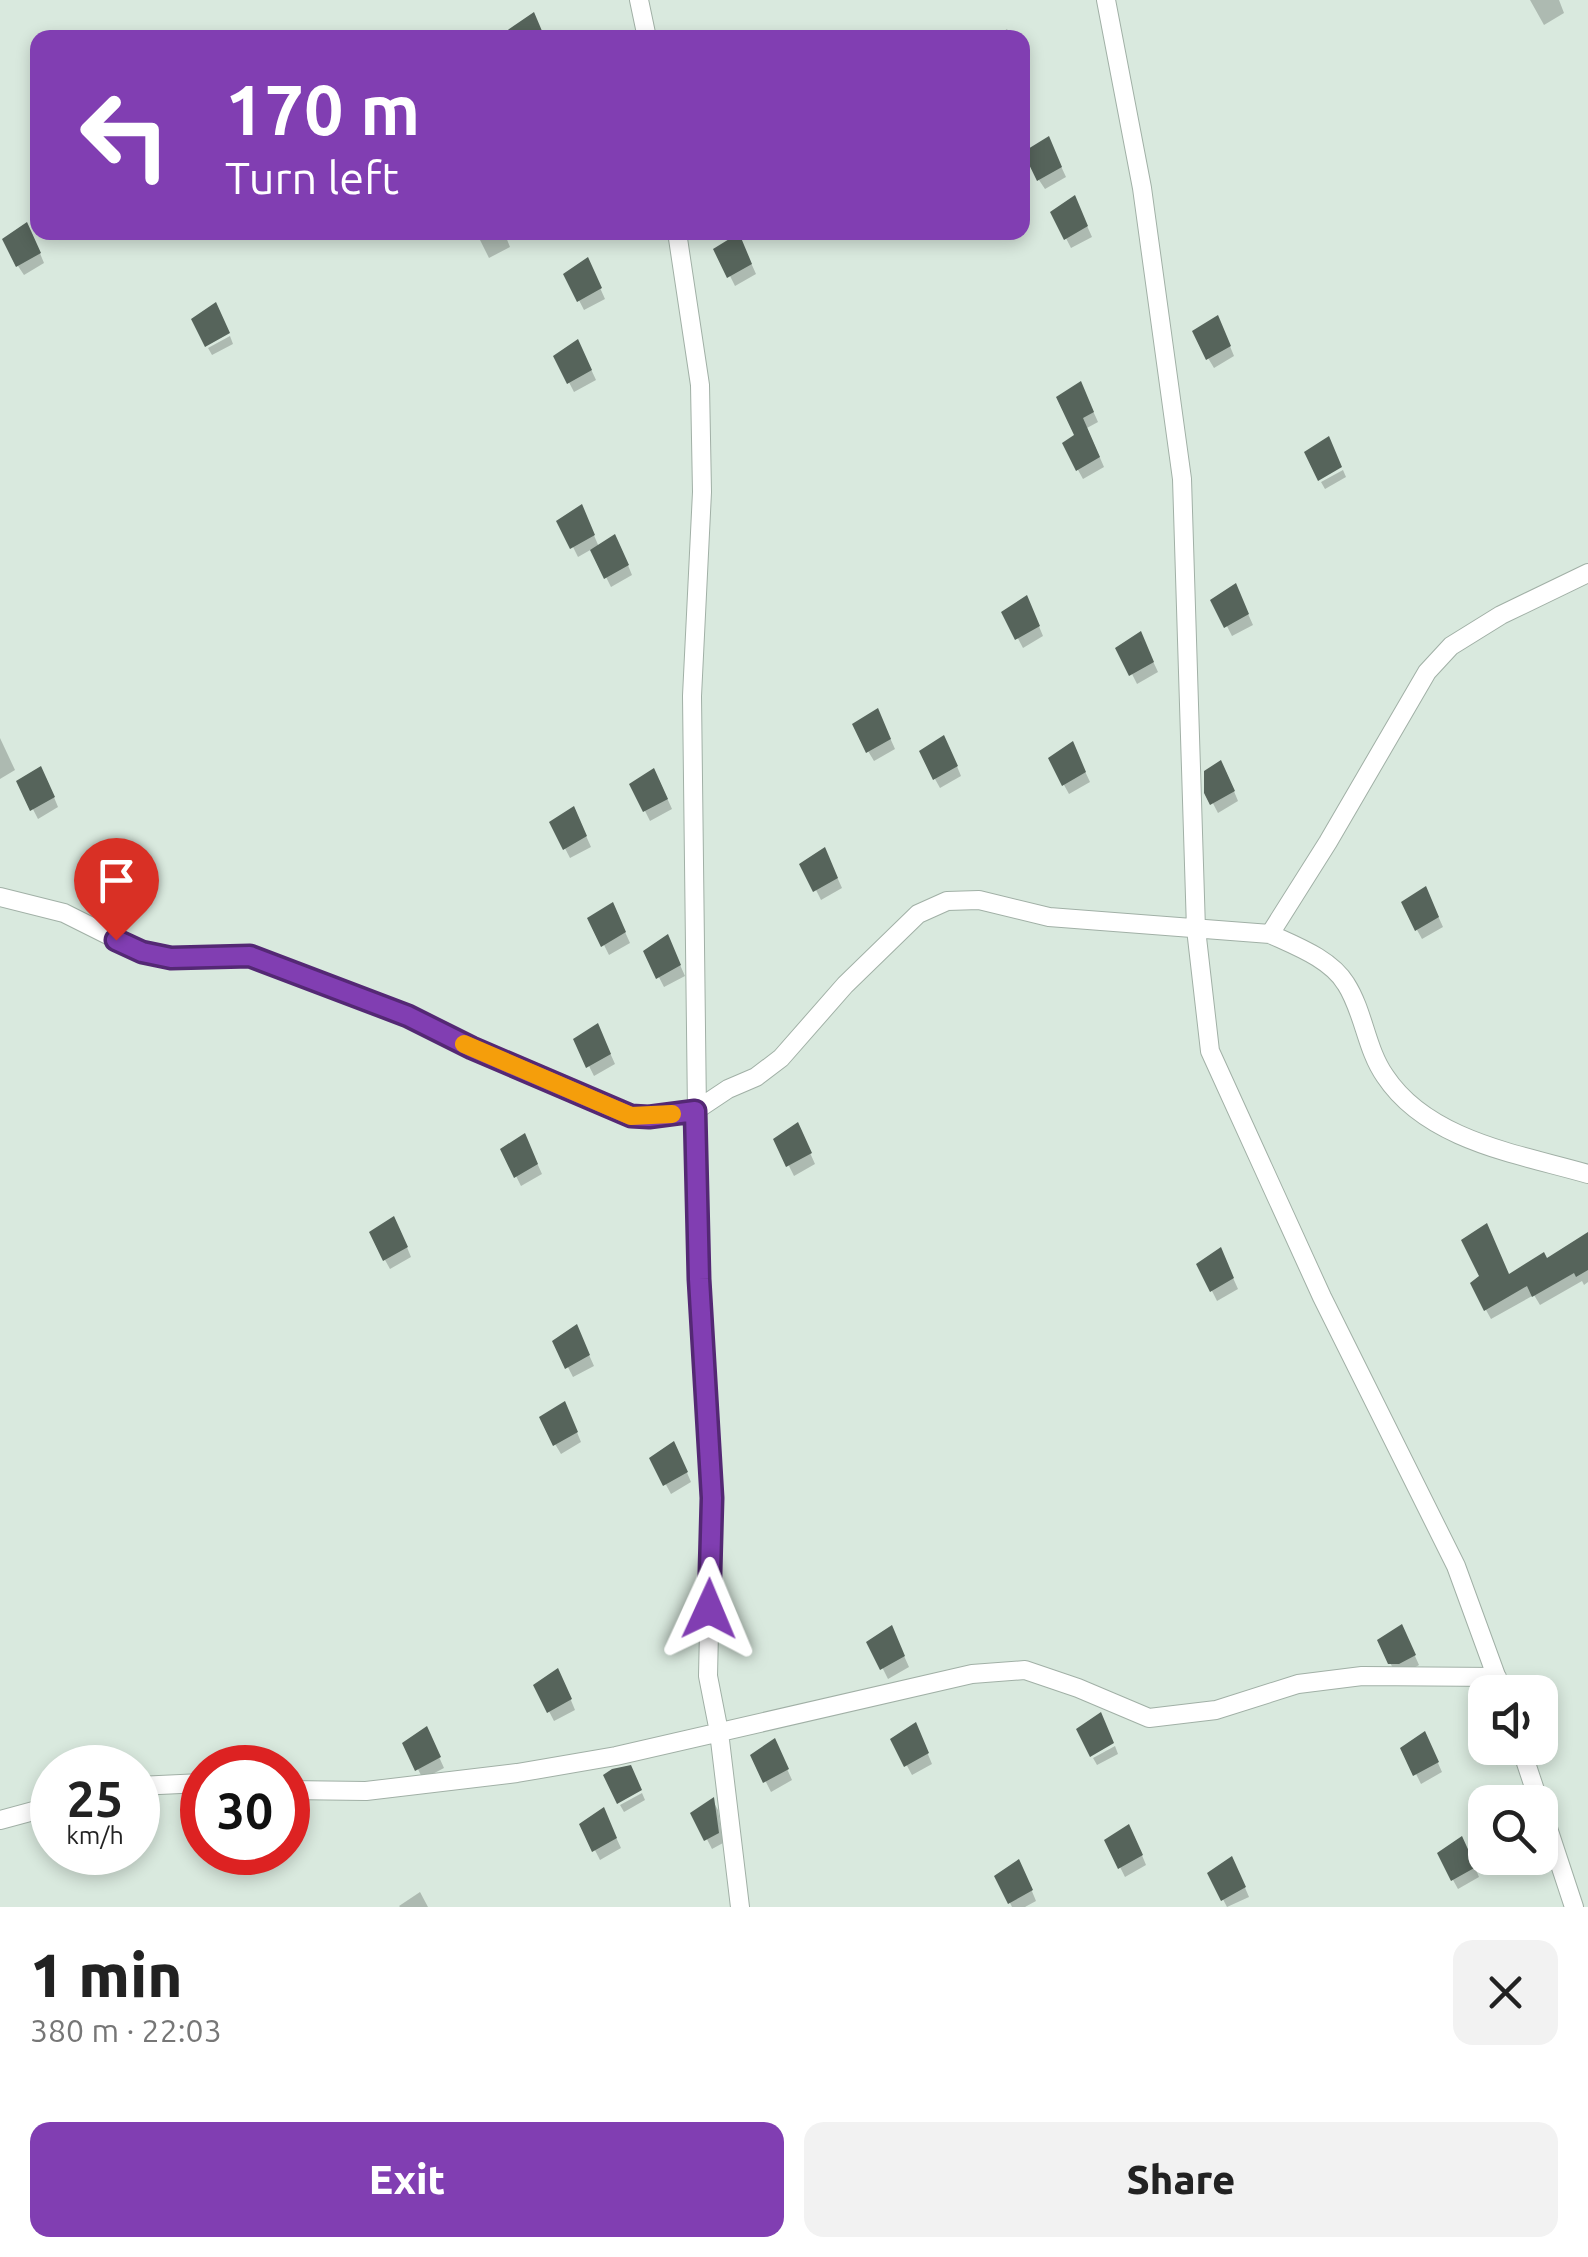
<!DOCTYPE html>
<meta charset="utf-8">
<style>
:root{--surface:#fff;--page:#f2f2f2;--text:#222;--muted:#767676;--accent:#813eb2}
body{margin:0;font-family:Ubuntu,sans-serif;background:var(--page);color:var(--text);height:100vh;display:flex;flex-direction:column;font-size:38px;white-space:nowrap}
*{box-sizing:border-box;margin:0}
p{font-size:32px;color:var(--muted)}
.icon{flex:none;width:55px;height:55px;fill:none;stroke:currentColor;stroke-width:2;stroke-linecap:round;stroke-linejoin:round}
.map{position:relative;height:1907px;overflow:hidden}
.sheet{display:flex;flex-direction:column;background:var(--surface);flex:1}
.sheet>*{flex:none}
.banner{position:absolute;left:30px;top:30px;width:1000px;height:210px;border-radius:20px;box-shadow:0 5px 15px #0003;background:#813eb2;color:#fff;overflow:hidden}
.fabs{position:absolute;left:1468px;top:1675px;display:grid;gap:20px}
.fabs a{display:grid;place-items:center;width:90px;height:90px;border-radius:20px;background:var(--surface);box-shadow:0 5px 15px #0003;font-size:50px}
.speed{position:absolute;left:30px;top:1745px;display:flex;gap:20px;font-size:50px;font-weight:700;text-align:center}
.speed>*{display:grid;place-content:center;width:130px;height:130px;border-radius:50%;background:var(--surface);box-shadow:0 5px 15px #0003;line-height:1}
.speed small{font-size:25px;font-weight:400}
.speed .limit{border:15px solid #d22;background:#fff;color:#111}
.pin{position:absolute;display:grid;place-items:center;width:85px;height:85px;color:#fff;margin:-102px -42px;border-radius:50% 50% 50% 0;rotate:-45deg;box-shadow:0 0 10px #0007}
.pin .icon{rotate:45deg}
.me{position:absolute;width:110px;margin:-55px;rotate:1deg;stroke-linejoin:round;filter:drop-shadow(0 0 8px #0008)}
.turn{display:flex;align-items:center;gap:35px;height:210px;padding:0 30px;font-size:45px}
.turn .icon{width:130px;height:130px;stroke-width:2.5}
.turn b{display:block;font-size:70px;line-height:85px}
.round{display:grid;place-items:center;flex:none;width:105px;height:105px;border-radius:20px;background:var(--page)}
.summary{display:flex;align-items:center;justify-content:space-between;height:170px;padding:0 30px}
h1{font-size:60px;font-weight:800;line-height:75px}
.cta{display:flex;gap:20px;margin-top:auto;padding:20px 30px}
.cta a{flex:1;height:115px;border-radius:20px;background:var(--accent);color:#fff;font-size:40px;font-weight:800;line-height:115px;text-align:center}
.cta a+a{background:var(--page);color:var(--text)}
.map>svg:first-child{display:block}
.shadow{fill:#0003}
.building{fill:#56645b}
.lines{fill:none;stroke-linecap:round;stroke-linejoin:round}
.minor-casing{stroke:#a1b0a6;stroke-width:20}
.minor{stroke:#fff;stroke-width:18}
.route-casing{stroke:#542874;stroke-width:25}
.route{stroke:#813eb2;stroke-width:18}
.slow{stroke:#f59e0b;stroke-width:18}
</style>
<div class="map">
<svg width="1588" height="1907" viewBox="0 0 1588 1907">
<rect width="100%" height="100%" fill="#d9e9de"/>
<path class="shadow" d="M 1530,0 L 1559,0 L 1564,13 L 1544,25 Z
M 1007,29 L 1012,38 L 994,38 Z
M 1053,149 L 1066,177 L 1045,189 L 1039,180 Z
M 1079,208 L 1092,237 L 1071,248 L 1053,213 Z
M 476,232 L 504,232 L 510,247 L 489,258 Z
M 32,234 L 44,263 L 24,275 L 18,266 Z
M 743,245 L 756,274 L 735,286 L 717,250 Z
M 592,270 L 605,299 L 584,310 L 566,275 Z
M 1222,327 L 1234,356 L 1214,368 L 1208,358 Z
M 230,336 L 233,344 L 212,355 L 208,348 Z
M 583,352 L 596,380 L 574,392 L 556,357 Z
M 1085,393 L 1098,422 L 1087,428 L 1104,467 L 1083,479 L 1078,470 L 1077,436 Z
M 1343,470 L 1346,477 L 1325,489 L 1321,482 Z
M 586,517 L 599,547 L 620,546 L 632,575 L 611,587 L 592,549 L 578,557 L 560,521 Z
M 1240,596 L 1253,625 L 1232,636 L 1214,601 Z
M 1031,607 L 1043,636 L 1023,648 L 1004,612 Z
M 1145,644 L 1158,672 L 1137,684 L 1119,648 Z
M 882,720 L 895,749 L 874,761 L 868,751 Z
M 0,738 L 15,770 L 0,779 Z
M 949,747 L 961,776 L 940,788 L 935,779 Z
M 1077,754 L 1090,782 L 1069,794 L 1064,785 Z
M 1226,772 L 1238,801 L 1218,813 L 1207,792 Z
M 46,778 L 58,807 L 38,819 L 19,782 Z
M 659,780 L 672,809 L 650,821 L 632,785 Z
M 578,818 L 591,847 L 570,858 L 552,823 Z
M 829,859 L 842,888 L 821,900 L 803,864 Z
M 1430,898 L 1443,927 L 1422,939 L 1417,930 Z
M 617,914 L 630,943 L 609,955 L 604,945 Z
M 672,947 L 685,976 L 664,987 L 646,952 Z
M 602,1035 L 615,1064 L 594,1076 L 589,1066 Z
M 802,1135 L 815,1164 L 794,1176 L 776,1140 Z
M 529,1145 L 542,1174 L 521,1186 L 516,1176 Z
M 399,1228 L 411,1257 L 390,1269 L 385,1260 Z
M 1588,1238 L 1588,1282 L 1584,1285 L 1582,1281 L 1540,1305 L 1534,1295 L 1491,1319 L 1486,1310 L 1482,1277 L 1509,1277 Z
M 1225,1260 L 1238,1289 L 1217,1301 L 1199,1265 Z
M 581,1337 L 594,1366 L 573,1377 L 555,1342 Z
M 569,1413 L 581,1442 L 561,1454 L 555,1444 Z
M 679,1454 L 691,1482 L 671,1494 L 652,1459 Z
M 1406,1636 L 1419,1665 L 1405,1673 L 1396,1673 L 1390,1663 Z
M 896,1638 L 909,1667 L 888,1679 L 870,1643 Z
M 563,1681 L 575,1710 L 554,1721 L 536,1686 Z
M 920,1735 L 932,1764 L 912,1775 L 893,1740 Z
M 431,1739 L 444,1768 L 423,1779 L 405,1744 Z
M 1429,1743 L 1442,1772 L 1421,1784 L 1403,1748 Z
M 1115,1746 L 1118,1754 L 1097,1765 L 1093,1758 Z
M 779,1751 L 792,1780 L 771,1792 L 753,1756 Z
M 642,1793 L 645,1800 L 624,1812 L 620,1805 Z
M 713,1801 L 718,1810 L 723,1843 L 712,1849 L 694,1814 Z
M 608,1820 L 621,1848 L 600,1860 L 582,1825 Z
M 1134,1836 L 1146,1865 L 1125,1877 L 1120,1867 Z
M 1467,1848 L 1479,1877 L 1458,1889 L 1453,1880 Z
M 1237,1869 L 1249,1897 L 1227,1907 L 1210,1874 Z
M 1024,1872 L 1036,1901 L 1025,1907 L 1012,1907 L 997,1877 Z
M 420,1892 L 428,1907 L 400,1907 L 399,1906 Z"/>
<path class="building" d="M 534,12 L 545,38 L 496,38 Z
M 1049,136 L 1062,167 L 1037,181 L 1023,152 Z
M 1075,195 L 1088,226 L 1064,240 L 1050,212 Z
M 27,222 L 41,253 L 16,267 L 2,239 Z
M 739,233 L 752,264 L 727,278 L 713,249 Z
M 588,257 L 602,288 L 577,302 L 563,274 Z
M 216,302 L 230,333 L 205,347 L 191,319 Z
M 1218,315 L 1231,346 L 1206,360 L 1192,331 Z
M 578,339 L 592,370 L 567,384 L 553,356 Z
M 1081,381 L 1094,412 L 1083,418 L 1100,457 L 1076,471 L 1062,443 L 1074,435 L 1056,397 Z
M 1329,436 L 1342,467 L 1318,481 L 1304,452 Z
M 582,504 L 595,535 L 570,549 L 556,521 Z
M 615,534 L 629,565 L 604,579 L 590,550 Z
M 1236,583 L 1249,614 L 1224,628 L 1210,600 Z
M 1027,595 L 1040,626 L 1015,640 L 1001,612 Z
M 1141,631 L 1154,662 L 1129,676 L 1115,648 Z
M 878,708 L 891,739 L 866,753 L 852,724 Z
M 944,735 L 958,766 L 933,780 L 919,751 Z
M 1073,741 L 1086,772 L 1062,786 L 1048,758 Z
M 1221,760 L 1235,791 L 1210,805 L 1204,793 L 1204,771 Z
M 41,766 L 55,797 L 30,811 L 16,781 Z
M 654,768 L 668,799 L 643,812 L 629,784 Z
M 574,806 L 587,836 L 563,850 L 549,822 Z
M 825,847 L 838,878 L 813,892 L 799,864 Z
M 1426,886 L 1439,917 L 1415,931 L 1401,902 Z
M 613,902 L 626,932 L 601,947 L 587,918 Z
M 668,934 L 681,965 L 656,979 L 643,951 Z
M 598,1023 L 611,1054 L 586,1068 L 573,1039 Z
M 798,1122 L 812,1153 L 786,1167 L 773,1139 Z
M 525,1133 L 538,1164 L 514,1178 L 500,1149 Z
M 394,1216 L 408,1247 L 383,1261 L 369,1232 Z
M 1487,1223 L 1509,1274 L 1544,1252 L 1547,1258 L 1588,1232 L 1588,1270 L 1576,1277 L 1574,1273 L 1532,1297 L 1527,1286 L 1484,1311 L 1470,1283 L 1479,1276 L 1461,1240 Z
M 1221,1247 L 1234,1278 L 1210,1292 L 1196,1264 Z
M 577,1324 L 590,1355 L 565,1369 L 552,1341 Z
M 565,1401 L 578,1432 L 553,1446 L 539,1417 Z
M 674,1441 L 688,1472 L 663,1486 L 649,1458 Z
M 1402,1624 L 1416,1655 L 1399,1664 L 1388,1664 L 1377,1640 Z
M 892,1625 L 905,1656 L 880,1670 L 866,1642 Z
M 558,1668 L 572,1699 L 547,1713 L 533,1685 Z
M 1101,1712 L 1114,1743 L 1090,1757 L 1076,1729 Z
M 916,1722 L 929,1753 L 904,1767 L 890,1739 Z
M 427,1726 L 441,1757 L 415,1771 L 402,1743 Z
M 1425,1731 L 1439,1762 L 1413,1776 L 1400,1748 Z
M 775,1738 L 789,1769 L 763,1783 L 750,1755 Z
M 631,1765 L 642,1790 L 617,1804 L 603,1775 L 612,1769 Z
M 714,1797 L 719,1833 L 704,1841 L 690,1813 Z
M 604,1807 L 617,1838 L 592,1852 L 579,1824 Z
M 1129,1824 L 1143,1855 L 1118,1869 L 1104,1840 Z
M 1462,1836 L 1476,1867 L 1451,1881 L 1437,1853 Z
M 1232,1856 L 1246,1887 L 1221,1901 L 1207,1873 Z
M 1019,1859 L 1033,1890 L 1008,1904 L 994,1876 Z"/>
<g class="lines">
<defs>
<path id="minor" d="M 639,0 L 647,38
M 1106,0 L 1142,188 L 1182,479 L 1196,929 L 1210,1051 L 1322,1297 L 1456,1566 L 1502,1692
M 677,232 L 700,385 L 702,492 L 692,696 L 699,1279 L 712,1498 L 708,1676 L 719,1732 L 740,1907
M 1588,573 L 1501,615 L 1451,646 L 1427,672 L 1328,842 L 1270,934 C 1296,946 1331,959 1346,984 C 1364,1012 1366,1049 1385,1076 C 1428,1141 1519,1154 1588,1174
M 0,897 L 64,913 L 142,952 L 171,958 L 250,956 L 407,1016 L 471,1048 L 631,1116 L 649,1117 L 695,1111 L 728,1089 L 756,1077 L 781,1058 L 845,985 L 918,914 L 947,901 L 979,900 L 1049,917 L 1270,934
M 1521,1748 L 1539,1802
M 138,1786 L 202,1783
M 288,1790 L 366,1791 L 517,1773 L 616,1756 L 972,1674 L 1025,1670 L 1078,1688 L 1149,1718 L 1216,1710 L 1298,1684 L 1362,1676 L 1497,1677
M 1540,1804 L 1574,1907
M 0,1820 L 52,1806"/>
</defs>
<use href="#minor" class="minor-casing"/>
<use href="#minor" class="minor"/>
</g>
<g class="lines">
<defs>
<path id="route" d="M 116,940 L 142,952 L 171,958 L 250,956 L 408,1016 L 472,1048 L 631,1116 L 649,1117 L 695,1111 L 699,1279 L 712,1498 L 709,1609"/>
</defs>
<use href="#route" class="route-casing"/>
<use href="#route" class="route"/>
<path class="slow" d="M 464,1044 L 631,1116 L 672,1114"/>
</g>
</svg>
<div class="fabs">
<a><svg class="icon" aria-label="sound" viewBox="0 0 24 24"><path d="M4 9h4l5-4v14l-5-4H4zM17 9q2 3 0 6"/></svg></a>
<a><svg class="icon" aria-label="search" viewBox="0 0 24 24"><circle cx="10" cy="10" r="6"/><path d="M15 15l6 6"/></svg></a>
</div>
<div class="speed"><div>25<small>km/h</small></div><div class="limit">30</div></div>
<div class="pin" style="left:116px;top:940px;background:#d93025"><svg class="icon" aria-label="arrive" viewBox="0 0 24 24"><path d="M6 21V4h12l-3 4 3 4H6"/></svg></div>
<svg class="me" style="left:709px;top:1609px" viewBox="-20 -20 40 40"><path d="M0-17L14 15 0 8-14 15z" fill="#813eb2" stroke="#fff" stroke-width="4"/></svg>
<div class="banner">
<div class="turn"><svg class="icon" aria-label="left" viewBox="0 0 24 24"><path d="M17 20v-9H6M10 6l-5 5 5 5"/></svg><div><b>170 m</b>Turn left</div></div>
</div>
</div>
<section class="sheet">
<div class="summary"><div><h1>1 min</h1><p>380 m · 22:03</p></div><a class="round"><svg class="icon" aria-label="close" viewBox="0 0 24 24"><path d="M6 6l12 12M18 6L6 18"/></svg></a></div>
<div class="cta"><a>Exit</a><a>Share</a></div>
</section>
